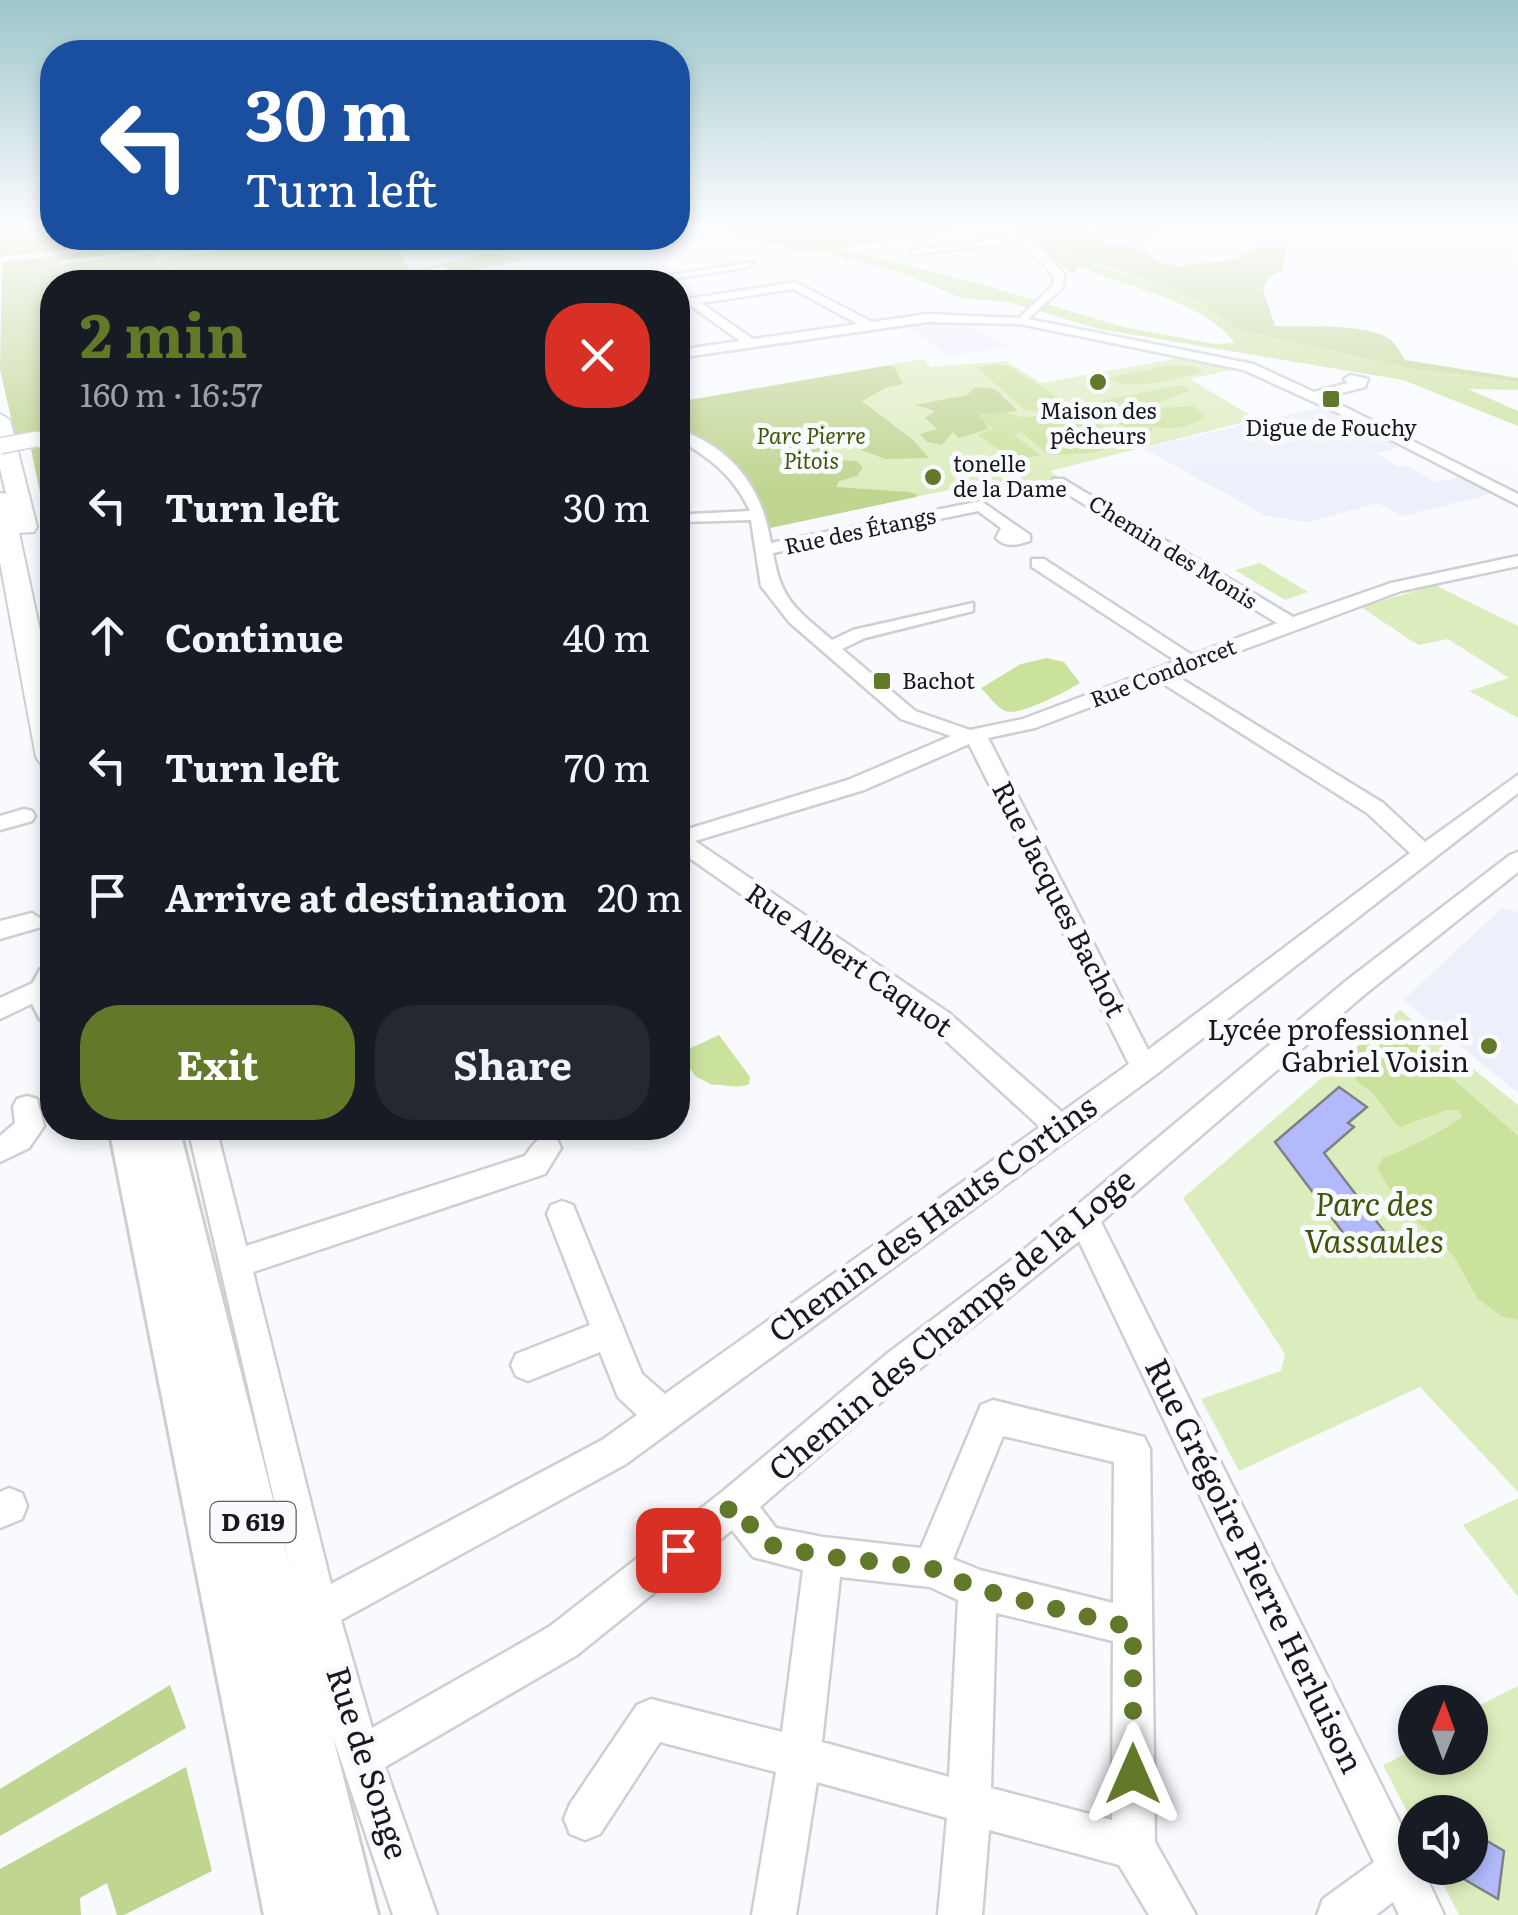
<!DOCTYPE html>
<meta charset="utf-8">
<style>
:root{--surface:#171b24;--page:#242831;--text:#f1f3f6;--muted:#9ea1a6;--accent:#63792a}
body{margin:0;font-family:Literata,serif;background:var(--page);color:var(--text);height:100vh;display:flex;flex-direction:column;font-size:38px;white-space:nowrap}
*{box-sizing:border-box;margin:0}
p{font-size:32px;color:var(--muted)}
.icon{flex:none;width:55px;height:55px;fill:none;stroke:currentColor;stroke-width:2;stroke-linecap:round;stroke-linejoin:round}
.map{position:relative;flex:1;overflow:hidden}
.drawer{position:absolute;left:40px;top:270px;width:650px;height:870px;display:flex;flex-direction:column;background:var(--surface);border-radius:40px;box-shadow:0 5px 15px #0003}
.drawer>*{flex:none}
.banner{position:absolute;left:40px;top:40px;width:650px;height:210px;border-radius:40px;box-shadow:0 5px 15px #0003;background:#1a4fa0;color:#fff;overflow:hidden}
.needle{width:65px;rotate:1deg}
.controls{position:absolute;left:1398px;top:1685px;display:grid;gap:20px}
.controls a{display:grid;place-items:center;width:90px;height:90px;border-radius:50%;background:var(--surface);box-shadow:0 5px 15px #0003;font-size:50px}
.pin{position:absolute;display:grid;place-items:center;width:85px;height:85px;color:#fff;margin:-42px;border-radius:20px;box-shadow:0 5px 15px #0006}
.me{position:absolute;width:110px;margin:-55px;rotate:0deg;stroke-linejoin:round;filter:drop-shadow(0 0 8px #0008)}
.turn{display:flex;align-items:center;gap:35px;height:210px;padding:0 40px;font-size:45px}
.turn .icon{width:130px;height:130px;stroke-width:2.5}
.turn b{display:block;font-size:70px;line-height:85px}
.round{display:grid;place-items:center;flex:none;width:105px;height:105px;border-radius:40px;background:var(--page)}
.overview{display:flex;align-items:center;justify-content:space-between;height:170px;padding:0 40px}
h1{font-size:60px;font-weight:700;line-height:75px;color:var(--accent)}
.cta{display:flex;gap:20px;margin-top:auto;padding:20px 40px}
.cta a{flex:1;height:115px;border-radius:40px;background:var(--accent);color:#fff;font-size:40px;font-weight:700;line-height:115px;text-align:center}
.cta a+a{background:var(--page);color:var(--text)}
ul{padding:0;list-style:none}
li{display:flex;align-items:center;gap:30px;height:130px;padding:0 40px}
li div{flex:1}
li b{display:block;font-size:38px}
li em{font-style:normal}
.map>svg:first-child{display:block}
.built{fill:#edeffb}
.green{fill:#dcedbd}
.forest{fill:#bfd590}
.water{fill:#cbe29d}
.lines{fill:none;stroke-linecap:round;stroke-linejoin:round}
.stream{stroke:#cbe29d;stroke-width:2.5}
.building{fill:#b2bafc;stroke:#808084;stroke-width:2.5}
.minor-casing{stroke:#cecfd3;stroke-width:5}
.major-casing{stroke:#cecfd3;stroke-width:6}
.highway-casing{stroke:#cecfd3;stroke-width:4}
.minor{fill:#fff;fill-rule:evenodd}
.major{fill:#fff;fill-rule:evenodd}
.highway{fill:#fff;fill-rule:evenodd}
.minor-bridge-casing{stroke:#cecfd3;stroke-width:18;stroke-linecap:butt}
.minor-bridge{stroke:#fff;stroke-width:15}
.route{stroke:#63792a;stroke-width:18;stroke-dasharray:0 32.4}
.poi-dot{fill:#63792a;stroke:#f9fafe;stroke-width:4}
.labels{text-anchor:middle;stroke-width:10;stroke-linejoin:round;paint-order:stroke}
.far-poi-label{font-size:22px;fill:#19191b;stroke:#f9fafe}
.far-park-label{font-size:22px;font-style:italic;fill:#435608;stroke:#f9fafe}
.far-street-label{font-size:22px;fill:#19191b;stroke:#f9fafe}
.shield{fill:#f9fafe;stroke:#5c5c5f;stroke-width:2.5}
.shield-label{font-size:25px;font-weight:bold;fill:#19191b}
.street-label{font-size:28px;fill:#19191b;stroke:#f9fafe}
.poi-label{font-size:28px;fill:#19191b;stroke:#f9fafe;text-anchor:end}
.near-park-label{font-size:32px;font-style:italic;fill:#435608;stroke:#f9fafe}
.near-street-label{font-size:32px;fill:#19191b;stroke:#f9fafe}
</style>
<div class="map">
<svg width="1518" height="1915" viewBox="0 0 1518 1915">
<rect width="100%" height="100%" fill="#f9fafe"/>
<path class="built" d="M 953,319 L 956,320 L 1009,347 L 949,356 L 903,324 Z
M 1318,408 L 1332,408 L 1405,446 L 1376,453 L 1399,467 L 1406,465 L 1436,482 L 1463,476 L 1494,493 L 1402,516 L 1378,503 L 1308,522 L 1266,516 L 1143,448 Z
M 1502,908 L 1518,912 L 1518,1093 L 1403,1000 Z"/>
<path class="green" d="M 1184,357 L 1236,369 L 1190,379 L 1256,419 L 1050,471 L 1063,480 L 1009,490 L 995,480 L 770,528 C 766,518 765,507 760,498 C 742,463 711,444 678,427 L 678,402 L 923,359 L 931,367 L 1006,361 L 1041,383 Z
M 1260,563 L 1308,592 L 1285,600 L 1235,570 Z
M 1435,585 L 1518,626 L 1518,718 L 1469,691 L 1509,678 L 1448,639 L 1420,645 L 1413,642 L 1361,607 Z
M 1400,1010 L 1518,1105 L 1518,1492 L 1420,1387 L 1239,1471 L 1201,1399 L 1281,1371 L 1285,1354 L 1183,1198 Z
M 1518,1498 L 1518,1597 L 1463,1525 Z
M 1518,1686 L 1518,1915 L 1459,1915 L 1435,1868 L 1470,1868 L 1470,1812 L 1415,1812 L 1415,1827 L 1383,1765 L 1415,1749 L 1415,1758 L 1470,1758 L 1470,1710 Z"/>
<path class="forest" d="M 0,224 L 52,224 L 52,238 L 124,238 L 133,243 L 0,257 Z
M 701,224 L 980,224 L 984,226 L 808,253 Z
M 1076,224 L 1104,241 L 1145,251 L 1159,263 L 1178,266 L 1234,260 L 1259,247 L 1288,247 L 1282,271 L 1268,278 L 1263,289 L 1275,326 C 1302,327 1371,323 1391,340 C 1397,345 1401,354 1405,360 L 1518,378 L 1518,382 L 1413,369 L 1237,330 L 1210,308 L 1176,290 L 1085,260 L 1072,274 L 1044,250 L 1000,225 Z
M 1092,224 L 1171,224 L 1177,225 L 1138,237 L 1138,242 L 1106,237 Z
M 301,238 L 368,238 L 367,244 L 397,250 L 412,272 L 363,282 L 52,282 L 52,432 L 16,439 L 0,370 L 2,262 L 117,248 L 144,251 L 63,260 L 61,264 L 152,254 L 160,259 Z
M 491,253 L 525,260 L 469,271 L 490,282 L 471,282 L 442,266 L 416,274 L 416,270 Z
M 886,366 L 894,367 L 903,384 L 885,388 L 862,401 L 913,440 L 929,458 L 885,459 L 844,443 L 818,452 L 825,459 L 857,461 L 863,467 L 857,476 L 839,481 L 836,487 L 907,492 L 917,494 L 916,497 L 770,528 C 766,518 765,507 760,498 C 742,463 711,444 678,427 L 678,402 Z
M 976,387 L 995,389 L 1018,411 L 981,415 L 989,429 L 959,438 L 953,432 L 942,445 L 927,442 L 920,434 L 937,429 L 925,418 L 935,411 L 915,405 L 967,395 Z
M 52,445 L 52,549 L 31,449 Z
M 170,1685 L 186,1728 L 0,1836 L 0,1789 Z
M 186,1767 L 212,1871 L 124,1915 L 117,1915 L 107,1883 L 80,1898 L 81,1915 L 0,1915 L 0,1869 Z"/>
<path class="water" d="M 715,224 L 737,224 L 974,282 L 1123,327 L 1215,344 L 1235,343 C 1200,299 1131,290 1082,267 C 1058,256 1040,237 1017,224 L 1031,224 L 1063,249 L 1098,266 L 1176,290 L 1210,308 L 1237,330 L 1413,369 L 1518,382 L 1518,390 L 1468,389 L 1518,411 L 1518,426 L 1403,380 L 1099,329 L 1008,302 L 962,298 L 905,274 Z
M 995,364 L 1009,366 L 1077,410 L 1026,411 L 977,368 Z
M 1169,365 L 1193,366 L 1203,372 C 1178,377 1129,394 1107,378 Z
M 1182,385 L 1190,390 L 1143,409 L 1194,406 L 1204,416 C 1191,428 1165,432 1150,425 L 1153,431 L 1134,433 L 1109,417 L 1109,409 L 1098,410 L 1090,403 Z
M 1004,411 C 1025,421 1030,417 1051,412 C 1066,409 1093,420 1105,428 L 1104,433 L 1127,438 L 1129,444 L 1090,453 L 1049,455 L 1022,433 L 1032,427 L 1014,435 L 1041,455 L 1015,460 L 977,435 L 993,429 L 979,417 Z
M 1047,658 L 1064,662 L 1080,683 C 1067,691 1019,717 1005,711 C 996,707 988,695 981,688 L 1021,664 Z
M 1382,1029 L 1396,1030 L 1419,1043 L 1447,1074 L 1518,1136 L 1518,1320 L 1501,1316 L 1477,1298 L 1454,1256 L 1399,1204 L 1377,1168 L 1383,1158 C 1405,1150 1444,1131 1462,1117 L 1459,1110 L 1447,1110 L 1400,1127 C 1388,1118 1384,1105 1374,1095 C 1369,1089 1360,1085 1355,1079 C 1338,1056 1364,1038 1382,1029 Z
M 719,1035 L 750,1077 L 749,1084 C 736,1090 725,1083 712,1085 L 695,1076 L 680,1053 Z"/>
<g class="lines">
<path class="stream" d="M 127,238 L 153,248 L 158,263 L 181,274 L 186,282
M 0,254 L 68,238
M 1041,411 L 1045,414"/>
</g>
<path class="building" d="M 1339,1087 L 1367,1107 L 1348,1123 L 1354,1127 L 1324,1153 L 1387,1235 L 1353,1246 L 1275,1142 Z
M 1470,1831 L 1504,1851 L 1498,1899 L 1445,1868 L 1470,1868 Z"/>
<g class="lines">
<defs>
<path id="minor" d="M 984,224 C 1014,224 1047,253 1065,275 L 1062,288 L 1028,319 L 1253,364 L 1314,392 L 1348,383 L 1344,379 L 1351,375 L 1368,379 L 1365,387 L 1325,397 L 1518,494 L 1518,505 L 1349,418 L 1244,370 L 1020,324 L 927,322 L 678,358 L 678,350 L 740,341 L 687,303 L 687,299 L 795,282 L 872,322 L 927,314 L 1019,318 L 1053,285 L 1054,276 L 1037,257 L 1014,243 L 915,254 L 910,251 L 1006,238 ZM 793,289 L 858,324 L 753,339 L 701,303 Z
M 753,262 L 749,267 L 659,281 L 654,278 Z
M 678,429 C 733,449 762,487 771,543 L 981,501 L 1030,535 L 1030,541 C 1018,545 1005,548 996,538 L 1001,528 L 978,511 L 773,553 C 781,601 796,609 832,640 L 853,630 L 973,603 L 973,611 L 865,638 L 842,649 L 915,711 L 970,730 L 1023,719 L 1176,661 L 1032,567 L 1032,559 L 1044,559 L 1192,655 L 1277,623 L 1053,485 L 1053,479 L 1063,479 L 1293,617 L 1391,583 L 1518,556 L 1518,566 L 1401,591 L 1175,675 L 1383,803 L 1425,842 L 1518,775 L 1518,793 L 1154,1076 L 626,1464 L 341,1620 L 372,1728 L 549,1627 L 722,1492 L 888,1353 L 1014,1258 L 1346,981 L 1510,855 L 1518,852 L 1518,872 L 1364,995 L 1101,1222 L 1415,1853 L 1415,1868 L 1422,1868 L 1444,1915 L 1399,1915 L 1393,1902 L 1376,1915 L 1317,1915 L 1323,1899 L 1374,1862 L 1079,1241 L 912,1375 L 760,1507 L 776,1528 L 823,1537 L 921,1548 L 981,1405 L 993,1400 L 1144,1437 L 1150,1449 L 1155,1842 L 1196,1915 L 1149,1915 L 1119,1865 L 989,1830 L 982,1915 L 938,1915 L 947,1818 L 817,1782 L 796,1915 L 752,1915 L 776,1772 L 660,1742 L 600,1834 L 585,1840 L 570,1834 L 564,1819 L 570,1804 L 637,1705 L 651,1699 L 782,1732 L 803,1570 L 753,1557 L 732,1530 L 577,1655 L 385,1767 L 437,1915 L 393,1915 L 332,1734 L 300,1611 L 188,1128 L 216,1128 L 246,1246 L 525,1156 C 535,1142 540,1133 557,1139 L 561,1148 L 545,1174 L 253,1272 L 331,1584 L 602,1440 L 637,1415 L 618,1397 L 600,1352 L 528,1381 L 516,1376 L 511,1365 L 516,1354 L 590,1325 L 547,1214 L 551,1205 L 562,1201 L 573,1205 L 642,1374 L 665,1394 L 1040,1127 L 931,1027 L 678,850 L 678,832 L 848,780 L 951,736 L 901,719 L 789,622 L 761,586 L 751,520 L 685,522 L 685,516 L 691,514 L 750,511 C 734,476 710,458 678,439 ZM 1159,681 L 1367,813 L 1410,853 L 1148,1050 L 988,738 L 1035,728 ZM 969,744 L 1129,1064 L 1062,1112 L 949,1013 L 695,841 L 864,790 ZM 1003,1436 L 1114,1462 L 1113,1603 L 980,1570 L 953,1559 ZM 840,1577 L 930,1587 L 958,1600 L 949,1777 L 822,1742 ZM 996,1613 L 1113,1641 L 1112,1820 L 991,1788 Z
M 52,432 L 52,440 L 36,443 L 29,439 Z
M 24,809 L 32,811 L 35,816 L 32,821 L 0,830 L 0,816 Z
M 32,913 L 44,921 L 41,927 L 0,939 L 0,921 Z
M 48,976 L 52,977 L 52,994 L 0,1019 L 0,998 Z
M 27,1096 L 37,1099 L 44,1126 L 29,1148 L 0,1162 L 0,1136 L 15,1123 L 13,1107 L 17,1099 Z
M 9,1488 L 22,1493 L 27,1506 L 22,1519 L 0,1528 L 0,1492 Z"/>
<path id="major" d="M 52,967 L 52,1023 L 40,1019 L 27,994 L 40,970 Z
M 109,1128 L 179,1128 L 378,1915 L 264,1915 Z"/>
<path id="highway" d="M 0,414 L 10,420 L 37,527 L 34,532 L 19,533 L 52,687 L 52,766 L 41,764 L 36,757 L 0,562 L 0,493 L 6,494 L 0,468 Z"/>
</defs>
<use href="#minor" class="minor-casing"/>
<use href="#major" class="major-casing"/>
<use href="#highway" class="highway-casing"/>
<use href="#minor" class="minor"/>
<use href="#major" class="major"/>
<use href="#highway" class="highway"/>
<defs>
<path id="minor-bridge" d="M 0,446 L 36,439"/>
</defs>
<use href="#minor-bridge" class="minor-bridge-casing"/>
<use href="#minor-bridge" class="minor-bridge"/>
</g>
<linearGradient id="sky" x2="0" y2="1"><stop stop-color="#9cc6ca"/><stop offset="0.46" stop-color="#fcfdff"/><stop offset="1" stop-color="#fcfdff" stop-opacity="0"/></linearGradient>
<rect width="1518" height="492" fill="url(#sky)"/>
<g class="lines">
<path class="route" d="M 678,1550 L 734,1505 L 766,1544 L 823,1556 L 931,1568 L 978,1589 L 1133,1628 L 1133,1774"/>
</g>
<g class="poi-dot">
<circle cx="1098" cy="382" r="10"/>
<rect x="1321" y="389" width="20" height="20" rx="5"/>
<circle cx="933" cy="477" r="10"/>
<rect x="872" y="671" width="20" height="20" rx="5"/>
<circle cx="1489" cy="1046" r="10"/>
</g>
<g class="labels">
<g class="far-poi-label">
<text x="1098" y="419">Maison des<tspan x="1098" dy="25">pêcheurs</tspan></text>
<text x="1331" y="436">Digue de Fouchy</text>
<text x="953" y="472" text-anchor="start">tonelle<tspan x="953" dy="25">de la Dame</tspan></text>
<text x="902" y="689" text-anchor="start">Bachot</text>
</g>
<g class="far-park-label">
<text x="811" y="444">Parc Pierre<tspan x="811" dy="25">Pitois</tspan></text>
</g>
<g class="far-street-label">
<text transform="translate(860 531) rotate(-12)" y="8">Rue des Étangs</text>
<text transform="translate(1173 552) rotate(32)" y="8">Chemin des Monis</text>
<text transform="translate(1163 673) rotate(-21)" y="8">Rue Condorcet</text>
</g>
<rect class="shield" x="210.5" y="1502" width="85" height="40" rx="8"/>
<g class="shield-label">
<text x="253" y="1531">D 619</text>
</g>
<g class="street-label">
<text transform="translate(1059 899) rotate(63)" y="10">Rue Jacques Bachot</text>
<text transform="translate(849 960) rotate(35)" y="10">Rue Albert Caquot</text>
</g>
<g class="poi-label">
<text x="1469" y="1040">Lycée professionnel<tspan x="1469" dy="32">Gabriel Voisin</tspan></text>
</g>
<g class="near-park-label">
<text x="1374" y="1216">Parc des<tspan x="1374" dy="37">Vassaules</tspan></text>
</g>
<g class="near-street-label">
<text transform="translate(933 1219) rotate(-36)" y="11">Chemin des Hauts Cortins</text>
<text transform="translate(952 1325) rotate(-40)" y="11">Chemin des Champs de la Loge</text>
<text transform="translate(1254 1566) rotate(64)" y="11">Rue Grégoire Pierre Herluison</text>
<text transform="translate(367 1763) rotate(72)" y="11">Rue de Songe</text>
</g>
</g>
</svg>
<div class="controls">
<a><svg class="needle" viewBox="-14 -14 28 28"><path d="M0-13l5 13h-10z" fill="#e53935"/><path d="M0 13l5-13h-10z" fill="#9ea1a6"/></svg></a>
<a><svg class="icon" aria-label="sound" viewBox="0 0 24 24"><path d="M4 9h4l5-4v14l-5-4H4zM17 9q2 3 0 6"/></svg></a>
</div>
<div class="pin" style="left:678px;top:1550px;background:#d93025"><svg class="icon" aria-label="arrive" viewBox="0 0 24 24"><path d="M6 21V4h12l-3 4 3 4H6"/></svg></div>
<svg class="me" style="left:1133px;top:1774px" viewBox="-20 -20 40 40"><path d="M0-17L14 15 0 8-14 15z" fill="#63792a" stroke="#fff" stroke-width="4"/></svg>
<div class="banner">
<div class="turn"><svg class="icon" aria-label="left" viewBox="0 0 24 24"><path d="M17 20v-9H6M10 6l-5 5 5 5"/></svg><div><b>30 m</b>Turn left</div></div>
</div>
<section class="drawer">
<div class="overview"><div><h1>2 min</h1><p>160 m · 16:57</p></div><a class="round" style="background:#d93025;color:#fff"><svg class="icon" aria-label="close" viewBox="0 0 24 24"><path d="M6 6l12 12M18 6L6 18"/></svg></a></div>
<ul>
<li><svg class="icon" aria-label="left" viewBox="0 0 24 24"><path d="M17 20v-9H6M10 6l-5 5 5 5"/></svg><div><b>Turn left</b></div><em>30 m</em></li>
<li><svg class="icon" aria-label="ahead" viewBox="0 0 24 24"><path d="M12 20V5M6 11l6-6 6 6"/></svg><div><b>Continue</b></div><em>40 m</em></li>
<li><svg class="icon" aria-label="left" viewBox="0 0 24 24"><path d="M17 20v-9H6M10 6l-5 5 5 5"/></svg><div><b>Turn left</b></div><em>70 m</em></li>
<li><svg class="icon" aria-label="arrive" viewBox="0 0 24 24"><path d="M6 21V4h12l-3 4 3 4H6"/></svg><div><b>Arrive at destination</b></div><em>20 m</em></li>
</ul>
<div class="cta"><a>Exit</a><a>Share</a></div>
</section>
</div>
